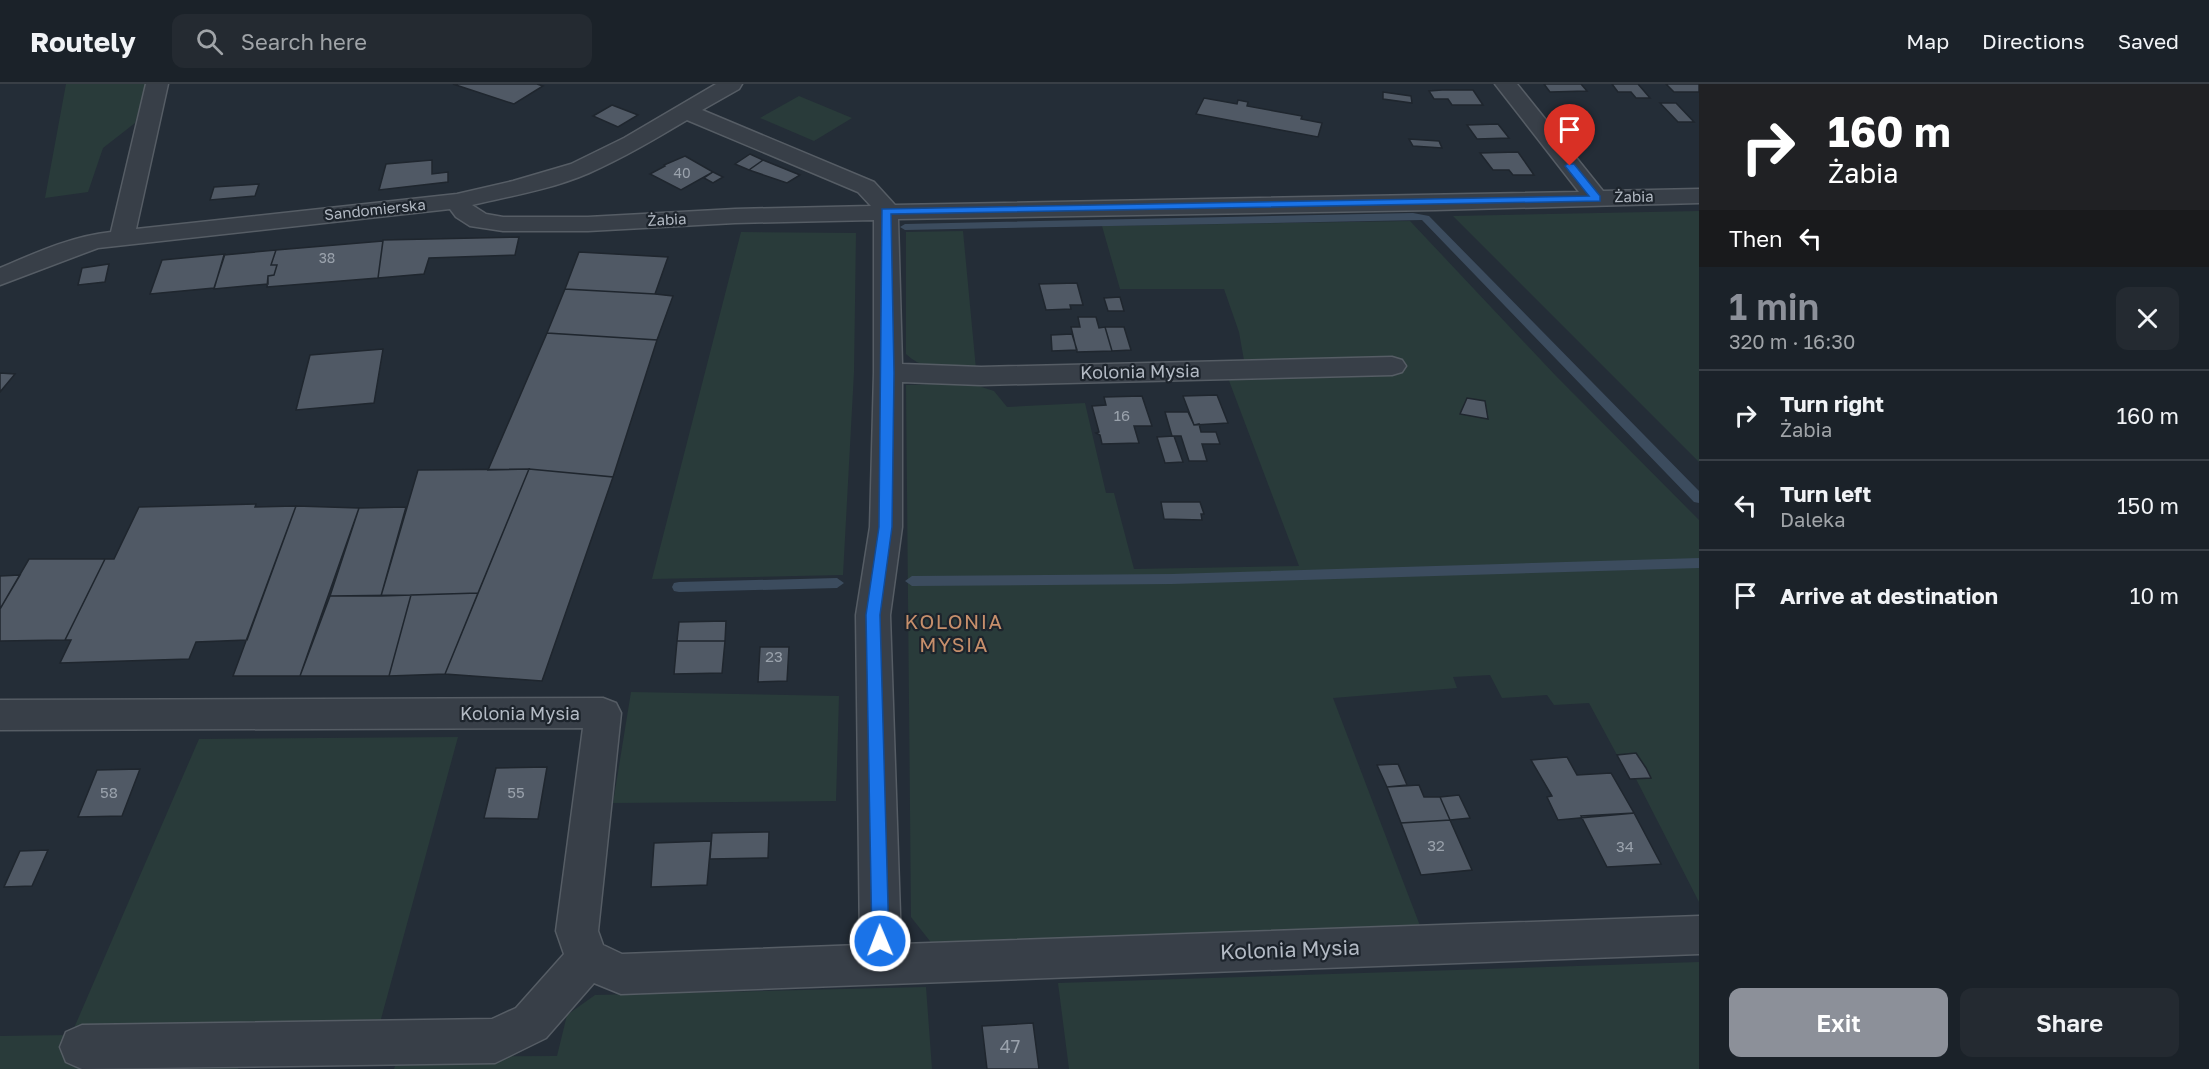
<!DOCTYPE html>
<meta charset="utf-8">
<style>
:root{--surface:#1b2229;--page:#242a31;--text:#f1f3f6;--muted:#a0a4a8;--line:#393f46;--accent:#8c9099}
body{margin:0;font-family:"Golos Text",sans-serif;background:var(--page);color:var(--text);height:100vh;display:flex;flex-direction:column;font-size:22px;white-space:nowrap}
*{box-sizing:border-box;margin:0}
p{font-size:20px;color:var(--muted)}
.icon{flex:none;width:33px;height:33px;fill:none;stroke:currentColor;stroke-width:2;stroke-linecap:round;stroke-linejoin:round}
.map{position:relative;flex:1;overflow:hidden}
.drawer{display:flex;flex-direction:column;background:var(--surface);width:510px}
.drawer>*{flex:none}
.hud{background:#202124;color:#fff;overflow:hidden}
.pin{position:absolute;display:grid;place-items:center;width:51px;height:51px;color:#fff;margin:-62px -26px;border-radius:50% 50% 50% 0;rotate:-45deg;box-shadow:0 0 6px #0007}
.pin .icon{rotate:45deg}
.me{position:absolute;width:66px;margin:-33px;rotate:359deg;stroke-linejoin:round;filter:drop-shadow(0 0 4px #0008)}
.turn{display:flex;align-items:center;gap:21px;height:126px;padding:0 30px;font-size:27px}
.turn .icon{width:78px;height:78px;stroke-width:2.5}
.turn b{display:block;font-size:42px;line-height:51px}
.then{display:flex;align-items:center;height:57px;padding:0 30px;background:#0003;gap:12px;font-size:22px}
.round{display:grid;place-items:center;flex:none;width:63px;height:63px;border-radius:12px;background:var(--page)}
.summary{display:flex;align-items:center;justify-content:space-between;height:102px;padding:0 30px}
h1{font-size:36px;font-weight:600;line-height:45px;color:var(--accent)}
.cta{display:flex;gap:12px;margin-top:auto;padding:12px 30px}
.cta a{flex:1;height:69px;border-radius:12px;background:var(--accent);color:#fff;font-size:24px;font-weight:600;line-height:69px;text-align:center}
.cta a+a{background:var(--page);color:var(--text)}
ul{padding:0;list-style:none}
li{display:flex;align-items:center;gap:18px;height:90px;padding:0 30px;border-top:2px solid var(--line)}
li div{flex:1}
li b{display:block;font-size:22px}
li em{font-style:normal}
header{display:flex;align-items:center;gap:36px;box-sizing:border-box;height:84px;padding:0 30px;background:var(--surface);border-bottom:2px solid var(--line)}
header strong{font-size:28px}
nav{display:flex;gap:33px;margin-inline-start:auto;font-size:21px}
.search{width:420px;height:54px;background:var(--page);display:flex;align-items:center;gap:15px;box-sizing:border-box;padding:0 21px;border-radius:12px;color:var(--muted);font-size:22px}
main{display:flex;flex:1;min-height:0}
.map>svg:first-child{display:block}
.green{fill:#293b3a}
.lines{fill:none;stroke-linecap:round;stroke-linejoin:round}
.stream{fill:#3c4c5e;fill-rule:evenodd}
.building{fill:#505965;stroke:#1f262e;stroke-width:1.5}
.minor-casing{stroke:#565d65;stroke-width:3}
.minor{fill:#383f48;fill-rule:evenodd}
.route{fill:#1a73e8;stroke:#114b97;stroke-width:1.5}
.labels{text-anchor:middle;stroke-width:4.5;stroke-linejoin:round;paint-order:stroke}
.far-number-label{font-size:14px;fill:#9aa2ac}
.far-street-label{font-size:15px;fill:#b3bac4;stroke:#1d242c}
.number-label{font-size:15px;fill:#9aa2ac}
.street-label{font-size:18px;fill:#b3bac4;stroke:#1d242c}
.near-number-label{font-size:18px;fill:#9aa2ac}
.neighbourhood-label{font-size:20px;letter-spacing:1.5px;fill:#c68f6b;stroke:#1d242c}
.near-street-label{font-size:21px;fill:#b3bac4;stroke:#1d242c}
</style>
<header>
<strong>Routely</strong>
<div class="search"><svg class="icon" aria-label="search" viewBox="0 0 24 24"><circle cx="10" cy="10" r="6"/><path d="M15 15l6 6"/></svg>Search here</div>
<nav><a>Map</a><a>Directions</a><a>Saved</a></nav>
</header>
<main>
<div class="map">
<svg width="1699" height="985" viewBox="0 0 1699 985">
<rect width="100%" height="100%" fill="#242d37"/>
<path class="green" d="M 66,0 L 146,0 L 135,39 L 103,64 L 88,108 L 45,114 Z
M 799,12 L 852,34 L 814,57 L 760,34 Z
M 1699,127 L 1699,378 L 1453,132 Z
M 1410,137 L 1556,292 L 1699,436 L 1699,818 L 1636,695 L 1630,695 L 1589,619 L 1554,621 L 1547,611 L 1502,614 L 1490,591 L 1453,593 L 1457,604 L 1333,614 L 1422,847 L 933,861 L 911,833 L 906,301 L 969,299 L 994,307 L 1007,323 L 1085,319 L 1106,409 L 1114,409 L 1134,485 L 1299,482 L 1228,294 L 1400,290 L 1391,278 L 1245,282 L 1239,248 L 1224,205 L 1120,205 L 1102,142 Z
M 963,147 L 976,285 C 951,286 926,289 906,270 L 906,148 Z
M 741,148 L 856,149 L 854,288 L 843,491 L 652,495 Z
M 631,608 L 839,612 L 836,717 L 613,719 Z
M 458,653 L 378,946 L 73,951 L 65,976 L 242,974 L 238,985 L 0,985 L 0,952 L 71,951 L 199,655 Z
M 1699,878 L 1699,985 L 1069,985 L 1058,899 Z
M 926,903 L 932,985 L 394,985 L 398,973 L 557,972 L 567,931 L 595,911 Z"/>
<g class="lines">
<path class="stream" d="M 1413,129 L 1429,132 L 1699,407 L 1699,419 L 1694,418 L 1422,136 L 905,146 L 900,143 L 905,140 Z
M 1699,474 L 1699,484 L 1172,500 L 912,502 L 905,497 L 912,492 L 1172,490 Z
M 837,494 L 844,499 L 837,504 L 679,508 L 674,507 L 672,503 L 674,499 L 679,498 Z"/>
</g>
<path class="building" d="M 453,0 L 537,0 L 543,2 L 514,20 Z
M 1544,0 L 1581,0 L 1587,7 L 1550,8 Z
M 1612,0 L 1638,0 L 1650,14 L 1636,14 L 1631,8 L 1618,8 Z
M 1666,0 L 1699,0 L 1699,8 L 1674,8 Z
M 1442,6 L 1473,6 L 1483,21 L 1452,21 L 1448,15 L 1434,15 L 1429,7 Z
M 1383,8 L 1411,12 L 1412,19 L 1383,15 Z
M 1204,14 L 1237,20 L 1238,16 L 1248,18 L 1247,22 L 1302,32 L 1301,35 L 1322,39 L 1318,53 L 1196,30 Z
M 1660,19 L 1676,19 L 1694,38 L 1678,38 Z
M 612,21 L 638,31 L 618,43 L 593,32 Z
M 1498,40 L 1509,54 L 1477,55 L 1467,41 Z
M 1409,55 L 1439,57 L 1442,64 L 1413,62 Z
M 1518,68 L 1534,91 L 1513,91 L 1509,86 L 1493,86 L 1480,69 Z
M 750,70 L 763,76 L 749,86 L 735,80 Z
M 685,72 L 713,88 L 681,106 L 650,90 L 665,82 L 664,81 Z
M 432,76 L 432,90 L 448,88 L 448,98 L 379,106 L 386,80 Z
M 763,76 L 800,91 L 787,99 L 749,86 Z
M 713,88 L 723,93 L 713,99 L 704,94 Z
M 259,100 L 255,112 L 210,116 L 214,103 Z
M 519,153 L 515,171 L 429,174 L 424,190 L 378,194 L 383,156 Z
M 383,157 L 378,194 L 267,203 L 268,192 L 274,191 L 277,181 L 271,181 L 276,166 Z
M 276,166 L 271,181 L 277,181 L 274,191 L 268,192 L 268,200 L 214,205 L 224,171 Z
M 579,168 L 668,173 L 655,210 L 565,205 Z
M 225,170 L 214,204 L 150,210 L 162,176 Z
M 109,180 L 105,198 L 78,201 L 82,184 Z
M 1077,199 L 1083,221 L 1070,221 L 1071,225 L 1046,226 L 1039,200 Z
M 565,205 L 655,210 L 673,212 L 657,256 L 547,249 Z
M 1120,213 L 1124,227 L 1108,227 L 1104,214 Z
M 1078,233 L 1096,233 L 1099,244 L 1105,243 L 1112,267 L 1077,268 L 1071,243 L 1080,243 Z
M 1105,243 L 1124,243 L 1131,266 L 1112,267 Z
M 547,249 L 657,256 L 613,393 L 529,385 L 488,386 Z
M 1072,250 L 1077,266 L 1052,267 L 1051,251 Z
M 383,265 L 374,319 L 296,326 L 310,271 Z
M 0,289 L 15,290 L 0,308 Z
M 1217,311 L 1228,339 L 1194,341 L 1183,312 Z
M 1142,312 L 1152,342 L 1134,342 L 1139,359 L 1102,360 L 1100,351 L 1096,349 L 1099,348 L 1092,322 L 1106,321 L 1104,313 Z
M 1467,314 L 1485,317 L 1488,335 L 1460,330 Z
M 1165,328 L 1188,328 L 1194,341 L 1199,340 L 1201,348 L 1216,348 L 1220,360 L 1202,360 L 1207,377 L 1189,377 L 1181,352 L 1172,352 Z
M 1174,352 L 1183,378 L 1165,379 L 1157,353 Z
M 529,385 L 478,509 L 381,512 L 418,386 Z
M 529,385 L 613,393 L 542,597 L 445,590 Z
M 1161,418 L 1200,418 L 1204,430 L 1201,430 L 1202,436 L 1164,435 Z
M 256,420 L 255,423 L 296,422 L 247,556 L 196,558 L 189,575 L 60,579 L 71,556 L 65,556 L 105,475 L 114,475 L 139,423 Z
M 296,422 L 359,424 L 300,592 L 233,592 Z
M 406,423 L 381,512 L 330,512 L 359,424 Z
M 29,475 L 105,475 L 65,556 L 0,557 L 0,525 Z
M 20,491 L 0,525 L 0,492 Z
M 478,509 L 445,590 L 389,592 L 411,511 Z
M 411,511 L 389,592 L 300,592 L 330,512 Z
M 726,537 L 725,557 L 677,557 L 679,538 Z
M 677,557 L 725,557 L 722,589 L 674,590 Z
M 760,563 L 789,563 L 787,597 L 758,598 Z
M 1636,669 L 1646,684 L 1651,694 L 1630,695 L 1617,671 Z
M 1567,673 L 1577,691 L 1611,689 L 1634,729 L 1558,736 L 1547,713 L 1552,712 L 1531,676 Z
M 1398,680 L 1407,701 L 1387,703 L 1377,681 Z
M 547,683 L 538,735 L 484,734 L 496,684 Z
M 140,685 L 122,732 L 78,733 L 97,686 Z
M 1419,701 L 1424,713 L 1440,713 L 1450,736 L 1401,739 L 1387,703 Z
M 1459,711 L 1470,734 L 1450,736 L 1440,713 Z
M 1634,729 L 1661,780 L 1607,783 L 1581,732 Z
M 1450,736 L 1472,786 L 1421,791 L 1401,739 Z
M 769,748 L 768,774 L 710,775 L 712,749 Z
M 711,757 L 707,801 L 651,803 L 654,759 Z
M 48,766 L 32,802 L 4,803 L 20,767 Z
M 1033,939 L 1039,985 L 987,985 L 982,942 Z"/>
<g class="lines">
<defs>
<path id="minor" d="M 146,0 L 168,0 L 136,145 L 457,110 L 513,97 L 571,80 L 624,54 L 716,0 L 742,0 L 739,5 L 702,26 L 874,98 L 895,121 L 1579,108 L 1495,0 L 1517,0 L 1603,107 L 1699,105 L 1699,119 L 1435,126 L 898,135 L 902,280 L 981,283 L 1392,273 L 1402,276 L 1406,282 L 1402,288 L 1392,291 L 981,301 L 902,298 L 902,443 L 890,531 L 901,860 L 1699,832 L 1699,870 L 621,910 L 594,899 L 546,954 L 495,979 L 82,985 L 66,978 L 60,963 L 66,948 L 82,941 L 492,935 L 516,924 L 564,870 L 556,847 L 583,644 L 0,646 L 0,616 L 603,614 L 616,619 L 621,629 L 598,847 L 603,861 L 622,870 L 860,861 L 856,531 L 870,443 L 874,289 L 874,136 L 735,139 L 588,147 L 503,147 L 470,142 L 456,133 L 450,125 L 98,164 L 0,201 L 0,184 C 35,169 72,152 111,148 ZM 687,36 L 858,108 L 871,122 L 735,125 L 588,133 L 503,133 L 486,130 L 472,121 C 511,112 552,105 589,89 C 623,74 655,55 687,36 Z"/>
</defs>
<use href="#minor" class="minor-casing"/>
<use href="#minor" class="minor"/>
</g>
<path class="route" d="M 1567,80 L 1574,80 L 1600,112 L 1600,117 L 891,130 L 894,289 L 892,443 L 880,531 L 889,857 L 887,863 L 880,865 L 874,863 L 872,857 L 866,531 L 879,443 L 882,125 L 1589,112 L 1565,82 Z"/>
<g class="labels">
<g class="far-number-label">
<text x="682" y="94">40</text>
<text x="327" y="179">38</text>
</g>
<g class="far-street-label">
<text transform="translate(1634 113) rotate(-1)" y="5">Żabia</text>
<text transform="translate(375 126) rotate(-6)" y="5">Sandomierska</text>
<text transform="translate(667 136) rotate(-3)" y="5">Żabia</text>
</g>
<g class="number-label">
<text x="1122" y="337">16</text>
<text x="774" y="578">23</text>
<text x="109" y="714">58</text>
<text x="516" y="714">55</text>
<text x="1436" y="767">32</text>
<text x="1625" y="768">34</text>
</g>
<g class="street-label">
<text transform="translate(1140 288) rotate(-1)" y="6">Kolonia Mysia</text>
<text x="520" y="636">Kolonia Mysia</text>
</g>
<g class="near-number-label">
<text x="1010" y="969">47</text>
</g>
<g class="neighbourhood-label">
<text x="954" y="545">KOLONIA<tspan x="954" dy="23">MYSIA</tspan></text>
</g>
<g class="near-street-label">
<text transform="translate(1290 866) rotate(-2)" y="7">Kolonia Mysia</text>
</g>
</g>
</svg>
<div class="pin" style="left:1570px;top:82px;background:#d93025"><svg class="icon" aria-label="arrive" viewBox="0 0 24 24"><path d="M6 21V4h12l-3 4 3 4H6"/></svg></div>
<svg class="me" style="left:880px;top:857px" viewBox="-20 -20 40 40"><circle r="17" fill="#1a73e8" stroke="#fff" stroke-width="3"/><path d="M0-11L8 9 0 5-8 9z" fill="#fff"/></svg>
</div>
<section class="drawer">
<div class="hud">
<div class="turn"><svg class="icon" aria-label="right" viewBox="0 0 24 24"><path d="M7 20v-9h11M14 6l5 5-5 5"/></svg><div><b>160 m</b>Żabia</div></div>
<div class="then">Then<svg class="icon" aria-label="left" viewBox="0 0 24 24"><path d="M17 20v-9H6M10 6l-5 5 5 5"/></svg></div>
</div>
<div class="summary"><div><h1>1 min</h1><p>320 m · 16:30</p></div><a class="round"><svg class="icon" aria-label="close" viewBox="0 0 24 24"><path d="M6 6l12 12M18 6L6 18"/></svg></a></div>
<ul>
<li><svg class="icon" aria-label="right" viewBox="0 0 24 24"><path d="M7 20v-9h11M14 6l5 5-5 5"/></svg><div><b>Turn right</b><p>Żabia</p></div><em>160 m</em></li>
<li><svg class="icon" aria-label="left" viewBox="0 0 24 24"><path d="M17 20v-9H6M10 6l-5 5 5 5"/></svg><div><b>Turn left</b><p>Daleka</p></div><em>150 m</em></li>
<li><svg class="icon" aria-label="arrive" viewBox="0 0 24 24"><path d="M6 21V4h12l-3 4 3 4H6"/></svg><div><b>Arrive at destination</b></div><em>10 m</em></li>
</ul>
<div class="cta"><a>Exit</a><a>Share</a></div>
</section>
</main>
